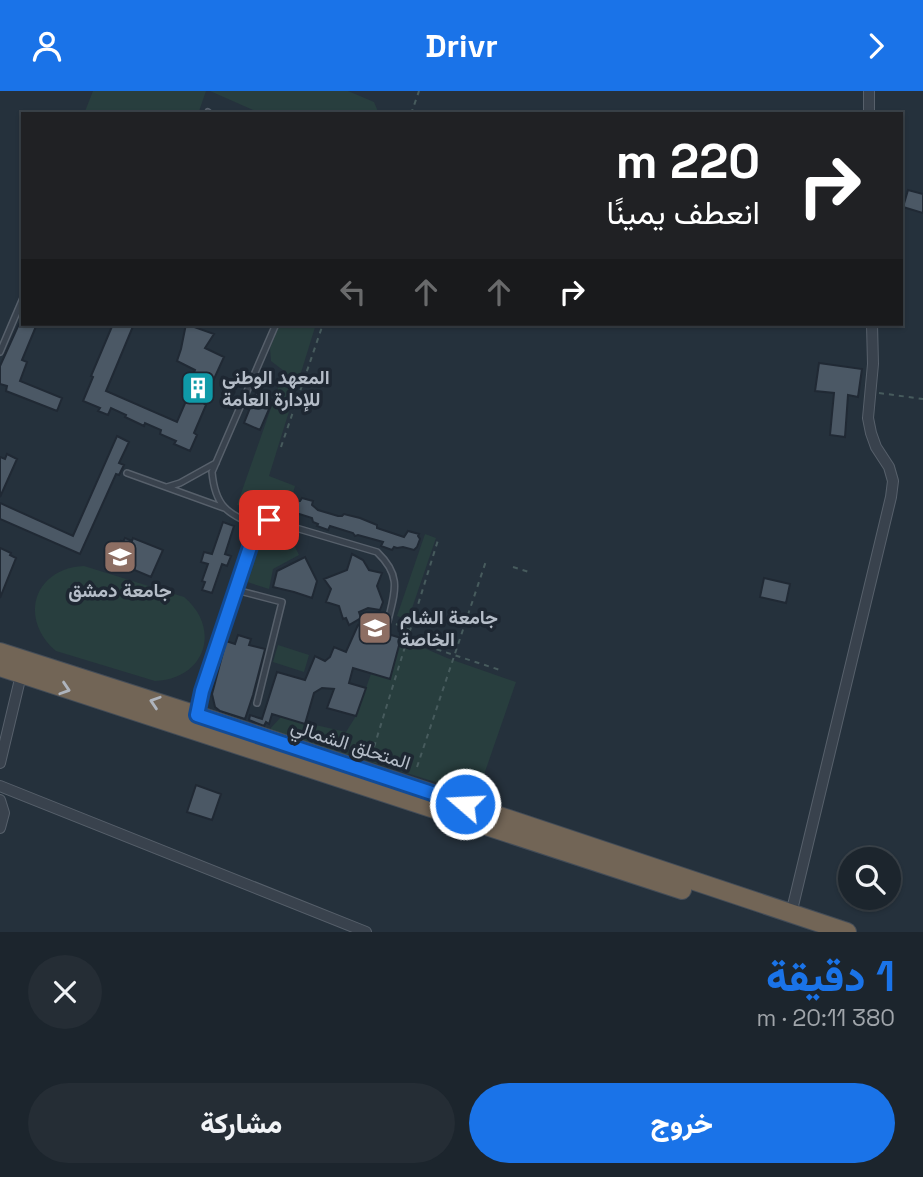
<!DOCTYPE html>
<html lang="ar">
<meta charset="utf-8">
<style>
:root{--surface:#1c252d;--page:#252d35;--text:#f1f3f6;--muted:#a0a5aa;--line:#3a4249;--accent:#1a73e8}
body{margin:0;font-family:"Space Grotesk",Vazirmatn,sans-serif;background:var(--page);color:var(--text);direction:rtl;height:100vh;display:flex;flex-direction:column;font-size:26px;white-space:nowrap}
*{box-sizing:border-box;margin:0}
p{font-size:23px;color:var(--muted)}
.icon{flex:none;width:38px;height:38px;fill:none;stroke:currentColor;stroke-width:2;stroke-linecap:round;stroke-linejoin:round}
.map{position:relative;height:841px;overflow:hidden;direction:ltr}
.side{display:flex;flex-direction:column;background:var(--surface);flex:1}
.side>*{flex:none}
.hud{position:absolute;left:21px;top:21px;width:882px;height:214px;border-radius:0px;box-shadow:0 2px 5px #0004,0 0 0 2px var(--line);direction:rtl;background:#202124;color:#fff;overflow:hidden}
.buttons{position:absolute;left:838px;top:756px;display:grid;gap:14px}
.buttons a{display:grid;place-items:center;width:63px;height:63px;border-radius:50%;background:var(--surface);box-shadow:0 2px 5px #0004,0 0 0 2px var(--line);font-size:35px}
.pin{position:absolute;display:grid;place-items:center;width:60px;height:60px;color:#fff;margin:-30px;border-radius:14px;box-shadow:0 4px 10px #0006}
.me{position:absolute;width:77px;margin:-38px;rotate:289deg;stroke-linejoin:round;filter:drop-shadow(0 0 5px #0008)}
.turn{display:flex;align-items:center;gap:24px;height:147px;padding:0 28px;font-size:32px}
.turn .icon{width:91px;height:91px;stroke-width:2.5}
.turn b{display:block;font-size:49px;line-height:60px}
.lanes{display:flex;align-items:center;height:66px;padding:0 28px;background:#0003;justify-content:center;gap:35px;direction:ltr}
.lanes .off{opacity:.35}
.round{display:grid;place-items:center;flex:none;width:74px;height:74px;border-radius:37px;background:var(--page)}
.overview{display:flex;align-items:center;justify-content:space-between;height:119px;padding:0 28px}
h1{font-size:42px;font-weight:800;line-height:52px;color:var(--accent)}
.button{display:flex;gap:14px;margin-top:auto;padding:14px 28px}
.button a{flex:1;height:80px;border-radius:42px;background:var(--accent);color:#fff;font-size:28px;font-weight:800;line-height:80px;text-align:center}
.button a+a{background:var(--page);color:var(--text)}
header{display:flex;justify-content:space-between;align-items:center;height:91px;padding:0 28px;background:var(--accent);color:#fff;font-size:32px;font-weight:800}
.map>svg:first-child{display:block}
.green{fill:#283e3e}
.building{fill:#4b5865;stroke:#202934;stroke-width:2}
.lines{fill:none;stroke-linecap:round;stroke-linejoin:round}
.lane-casing{stroke:#57606b;stroke-width:8}
.street-casing{stroke:#57606b;stroke-width:12}
.highway-casing{stroke:#444d58;stroke-width:20}
.path{stroke:#475b5d;stroke-width:2;stroke-dasharray:5 5;stroke-linecap:butt}
.lane{stroke:#39424d;stroke-width:5}
.street{stroke:#39424d;stroke-width:10}
.highway{stroke:#726556;stroke-width:18}
.oneway{stroke:#aeb4bd}
.route-casing{stroke:#114b97;stroke-width:18}
.route{stroke:#1a73e8;stroke-width:12}
.labels{text-anchor:middle;stroke-width:7;stroke-linejoin:round;paint-order:stroke}
.poi-label{font-size:19px;font-weight:bold;fill:#b5bdc8;stroke:#1e2732;text-anchor:start}
.street-label{font-size:19px;fill:#b5bdc8;stroke:#1e2732}
</style>
<header><svg class="icon" aria-label="forward" viewBox="0 0 24 24"><path d="M9 5l7 7-7 7"/></svg>Drivr<svg class="icon" aria-label="person" viewBox="0 0 24 24"><circle cx="12" cy="8" r="4"/><path d="M4 21q1-7 8-7t8 7"/></svg></header>
<div class="map">
<svg width="923" height="841" viewBox="0 0 923 841">
<rect width="100%" height="100%" fill="#25313c"/>
<path class="green" d="M 93,0 L 206,0 L 198,23 L 84,23 Z
M 210,0 L 348,0 L 374,11 L 379,23 L 262,23 Z
M 280,233 L 316,233 L 269,385 L 295,395 L 286,425 L 237,414 L 284,280 L 271,270 L 270,257 Z
M 263,435 L 290,446 L 299,464 L 273,478 L 269,498 L 244,490 Z
M 425,443 L 436,447 L 408,529 L 397,525 Z
M 84,475 L 184,506 C 222,538 205,588 155,590 L 56,560 C 18,528 34,477 84,475 Z
M 401,547 L 447,567 L 516,591 L 477,704 L 269,639 L 281,626 L 346,641 L 356,625 L 371,583 L 390,587 Z
M 278,554 L 309,564 L 304,581 L 273,571 Z"/>
<path class="building" d="M 908,99 L 923,103 L 923,122 L 903,116 Z
M 19,233 L 37,233 L 22,269 L 27,271 L 20,290 L 62,307 L 57,320 L 6,300 L 7,295 L 0,293 L 0,275 Z
M 113,233 L 134,233 L 106,300 L 177,331 L 189,303 L 186,301 L 195,279 L 177,270 L 181,258 L 186,233 L 214,243 L 205,257 L 224,266 L 203,312 L 206,314 L 194,342 L 197,344 L 190,360 L 174,353 L 176,350 L 160,343 L 161,339 L 145,332 L 144,335 L 125,326 L 126,324 L 111,317 L 108,324 L 98,320 L 100,317 L 83,310 L 93,286 L 91,285 Z
M 819,272 L 862,278 L 858,306 L 848,304 L 845,346 L 830,344 L 834,302 L 815,300 Z
M 256,302 L 273,309 L 260,339 L 244,332 Z
M 117,345 L 129,351 L 119,372 L 124,374 L 119,384 L 116,383 L 80,463 L 0,428 L 0,412 L 73,445 Z
M 7,363 L 17,368 L 0,406 L 0,366 L 5,368 Z
M 302,407 L 313,410 L 312,414 L 318,419 L 338,425 L 342,425 L 344,423 L 360,427 L 377,434 L 377,437 L 404,446 L 408,440 L 419,443 L 418,445 L 420,448 L 417,456 L 414,459 L 403,456 L 397,457 L 394,456 L 392,459 L 381,455 L 383,451 L 358,444 L 355,445 L 353,442 L 330,435 L 328,439 L 317,435 L 318,433 L 313,431 L 312,427 L 296,422 L 297,420 L 295,419 L 298,410 L 300,410 Z
M 223,431 L 234,435 L 225,463 L 231,465 L 227,475 L 222,473 L 212,502 L 202,499 L 205,491 L 202,490 L 208,473 L 201,471 L 204,461 L 212,463 Z
M 125,447 L 132,450 L 133,447 L 163,459 L 151,486 L 113,470 L 121,450 L 123,451 Z
M 0,457 L 11,462 L 10,464 L 16,467 L 0,507 Z
M 352,463 L 363,469 L 369,479 L 382,482 L 377,495 L 383,511 L 380,519 L 368,517 L 359,521 L 361,527 L 349,534 L 346,527 L 343,528 L 339,515 L 326,511 L 331,498 L 324,488 L 347,479 Z
M 305,466 L 317,490 L 312,507 L 294,501 L 273,496 L 277,480 Z
M 764,487 L 790,493 L 786,512 L 760,506 Z
M 358,534 L 401,547 L 390,588 L 353,577 L 349,592 L 366,597 L 356,625 L 327,617 L 334,598 L 322,597 L 314,602 L 305,633 L 272,623 L 269,633 L 266,631 L 264,635 L 249,629 L 250,624 L 262,628 L 277,581 L 305,589 L 315,565 L 325,570 L 330,566 L 334,556 L 346,561 Z
M 238,544 L 251,548 L 249,554 L 265,558 L 253,604 L 245,628 L 220,620 L 215,616 L 212,603 L 226,550 L 235,553 Z
M 196,694 L 221,703 L 212,729 L 187,721 Z"/>
<g class="lines">
<defs>
<path id="lane" d="M 207,23 L 208,21
M 0,261 L 23,207
M 127,382 L 224,417
M 167,396 L 180,392 L 216,372
M 257,435 C 227,423 215,415 212,381 L 276,233
M 236,499 L 282,511 L 257,612
M 197,622 L 202,600 L 257,435 L 262,429 L 269,429 L 377,461 C 402,485 395,500 388,530"/>
<path id="street" d="M 869,0 L 869,23
M 0,672 L 21,584
M 0,695 L 366,841
M 0,709 L 4,722 L 0,737
M 791,823 L 891,406 L 893,390 L 889,376 L 876,356 L 871,342 L 868,327 L 873,273 L 872,233"/>
<path id="highway" d="M 0,561 L 197,624 L 847,841
M 0,576 L 682,799"/>
</defs>
<use href="#lane" class="lane-casing"/>
<use href="#street" class="street-casing"/>
<use href="#highway" class="highway-casing"/>
<path class="path" d="M 411,23 L 419,0
M 879,302 L 923,308
M 281,356 L 323,233
M 513,476 L 529,481
M 396,533 L 410,539
M 408,549 L 500,579
M 374,656 L 438,449
M 417,676 L 486,470"/>
<use href="#lane" class="lane"/>
<use href="#street" class="street"/>
<use href="#highway" class="highway"/>
</g>
<defs><path id="oneway-chevron" d="M-2-3.5L2.5 0L-2 3.5" fill="none" stroke-width="1.6" stroke-linecap="round" stroke-linejoin="round" transform="scale(1.75)"/></defs>
<g class="oneway">
<use href="#oneway-chevron" transform="translate(65 598) rotate(18)"/>
<use href="#oneway-chevron" transform="translate(155 611) rotate(-162)"/>
</g>
<g class="lines">
<defs>
<path id="route" d="M 269,429 L 262,429 L 257,435 L 202,600 L 197,624 L 465,713"/>
</defs>
<use href="#route" class="route-casing"/>
<use href="#route" class="route"/>
</g>
<defs>
<symbol id="building-square" viewBox="-11 -11 22 22"><rect x="-9" y="-9" width="18" height="18" rx="4" fill="#0f9aa8" stroke="#1e2732"/><path d="M-4-6H4V6H1V3H-1V6H-4ZM-2.5-4.3h1.7v1.8h-1.7ZM.8-4.3h1.7v1.8H.8ZM-2.5-1h1.7V.8h-1.7ZM.8-1h1.7V.8H.8Z" fill="#fff"/></symbol>
<symbol id="university-square" viewBox="-11 -11 22 22"><rect x="-9" y="-9" width="18" height="18" rx="4" fill="#8d6e63" stroke="#1e2732"/><path d="M0-5L7-2L0 1L-7-2ZM-4 1L0 2.5L4 1V4Q0 6-4 4Z" fill="#fff"/></symbol>
</defs>
<g fill-rule="evenodd">
<use href="#building-square" x="179" y="278" width="38" height="38"/>
<use href="#university-square" x="101" y="447" width="38" height="38"/>
<use href="#university-square" x="356" y="518" width="38" height="38"/>
</g>
<g class="labels">
<g class="poi-label">
<text x="222" y="293">المعهد الوطني<tspan x="222" dy="22">للإدارة العامة</tspan></text>
<text x="120" y="506" text-anchor="middle">جامعة دمشق</text>
<text x="400" y="533">جامعة الشام<tspan x="400" dy="22">الخاصة</tspan></text>
</g>
<g class="street-label">
<text transform="translate(351 653) rotate(18)" y="7">المتحلق الشمالي</text>
</g>
</g>
</svg>
<div class="buttons">
<a><svg class="icon" aria-label="search" viewBox="0 0 24 24"><circle cx="10" cy="10" r="6"/><path d="M15 15l6 6"/></svg></a>
</div>
<div class="pin" style="left:269px;top:429px;background:#d93025"><svg class="icon" aria-label="arrive" viewBox="0 0 24 24"><path d="M6 21V4h12l-3 4 3 4H6"/></svg></div>
<svg class="me" style="left:465px;top:713px" viewBox="-20 -20 40 40"><circle r="17" fill="#1a73e8" stroke="#fff" stroke-width="3"/><path d="M0-11L8 9 0 5-8 9z" fill="#fff"/></svg>
<div class="hud">
<div class="turn"><svg class="icon" aria-label="right" viewBox="0 0 24 24"><path d="M7 20v-9h11M14 6l5 5-5 5"/></svg><div><b>220 m</b>انعطف يمينًا</div></div>
<div class="lanes"><svg class="icon off" aria-label="left" viewBox="0 0 24 24"><path d="M17 20v-9H6M10 6l-5 5 5 5"/></svg><svg class="icon off" aria-label="ahead" viewBox="0 0 24 24"><path d="M12 20V5M6 11l6-6 6 6"/></svg><svg class="icon off" aria-label="ahead" viewBox="0 0 24 24"><path d="M12 20V5M6 11l6-6 6 6"/></svg><svg class="icon" aria-label="right" viewBox="0 0 24 24"><path d="M7 20v-9h11M14 6l5 5-5 5"/></svg></div>
</div>
</div>
<section class="side">
<div class="overview"><div><h1>1 دقيقة</h1><p>380 m · 20:11</p></div><a class="round"><svg class="icon" aria-label="close" viewBox="0 0 24 24"><path d="M6 6l12 12M18 6L6 18"/></svg></a></div>
<div class="button"><a>خروج</a><a>مشاركة</a></div>
</section>
